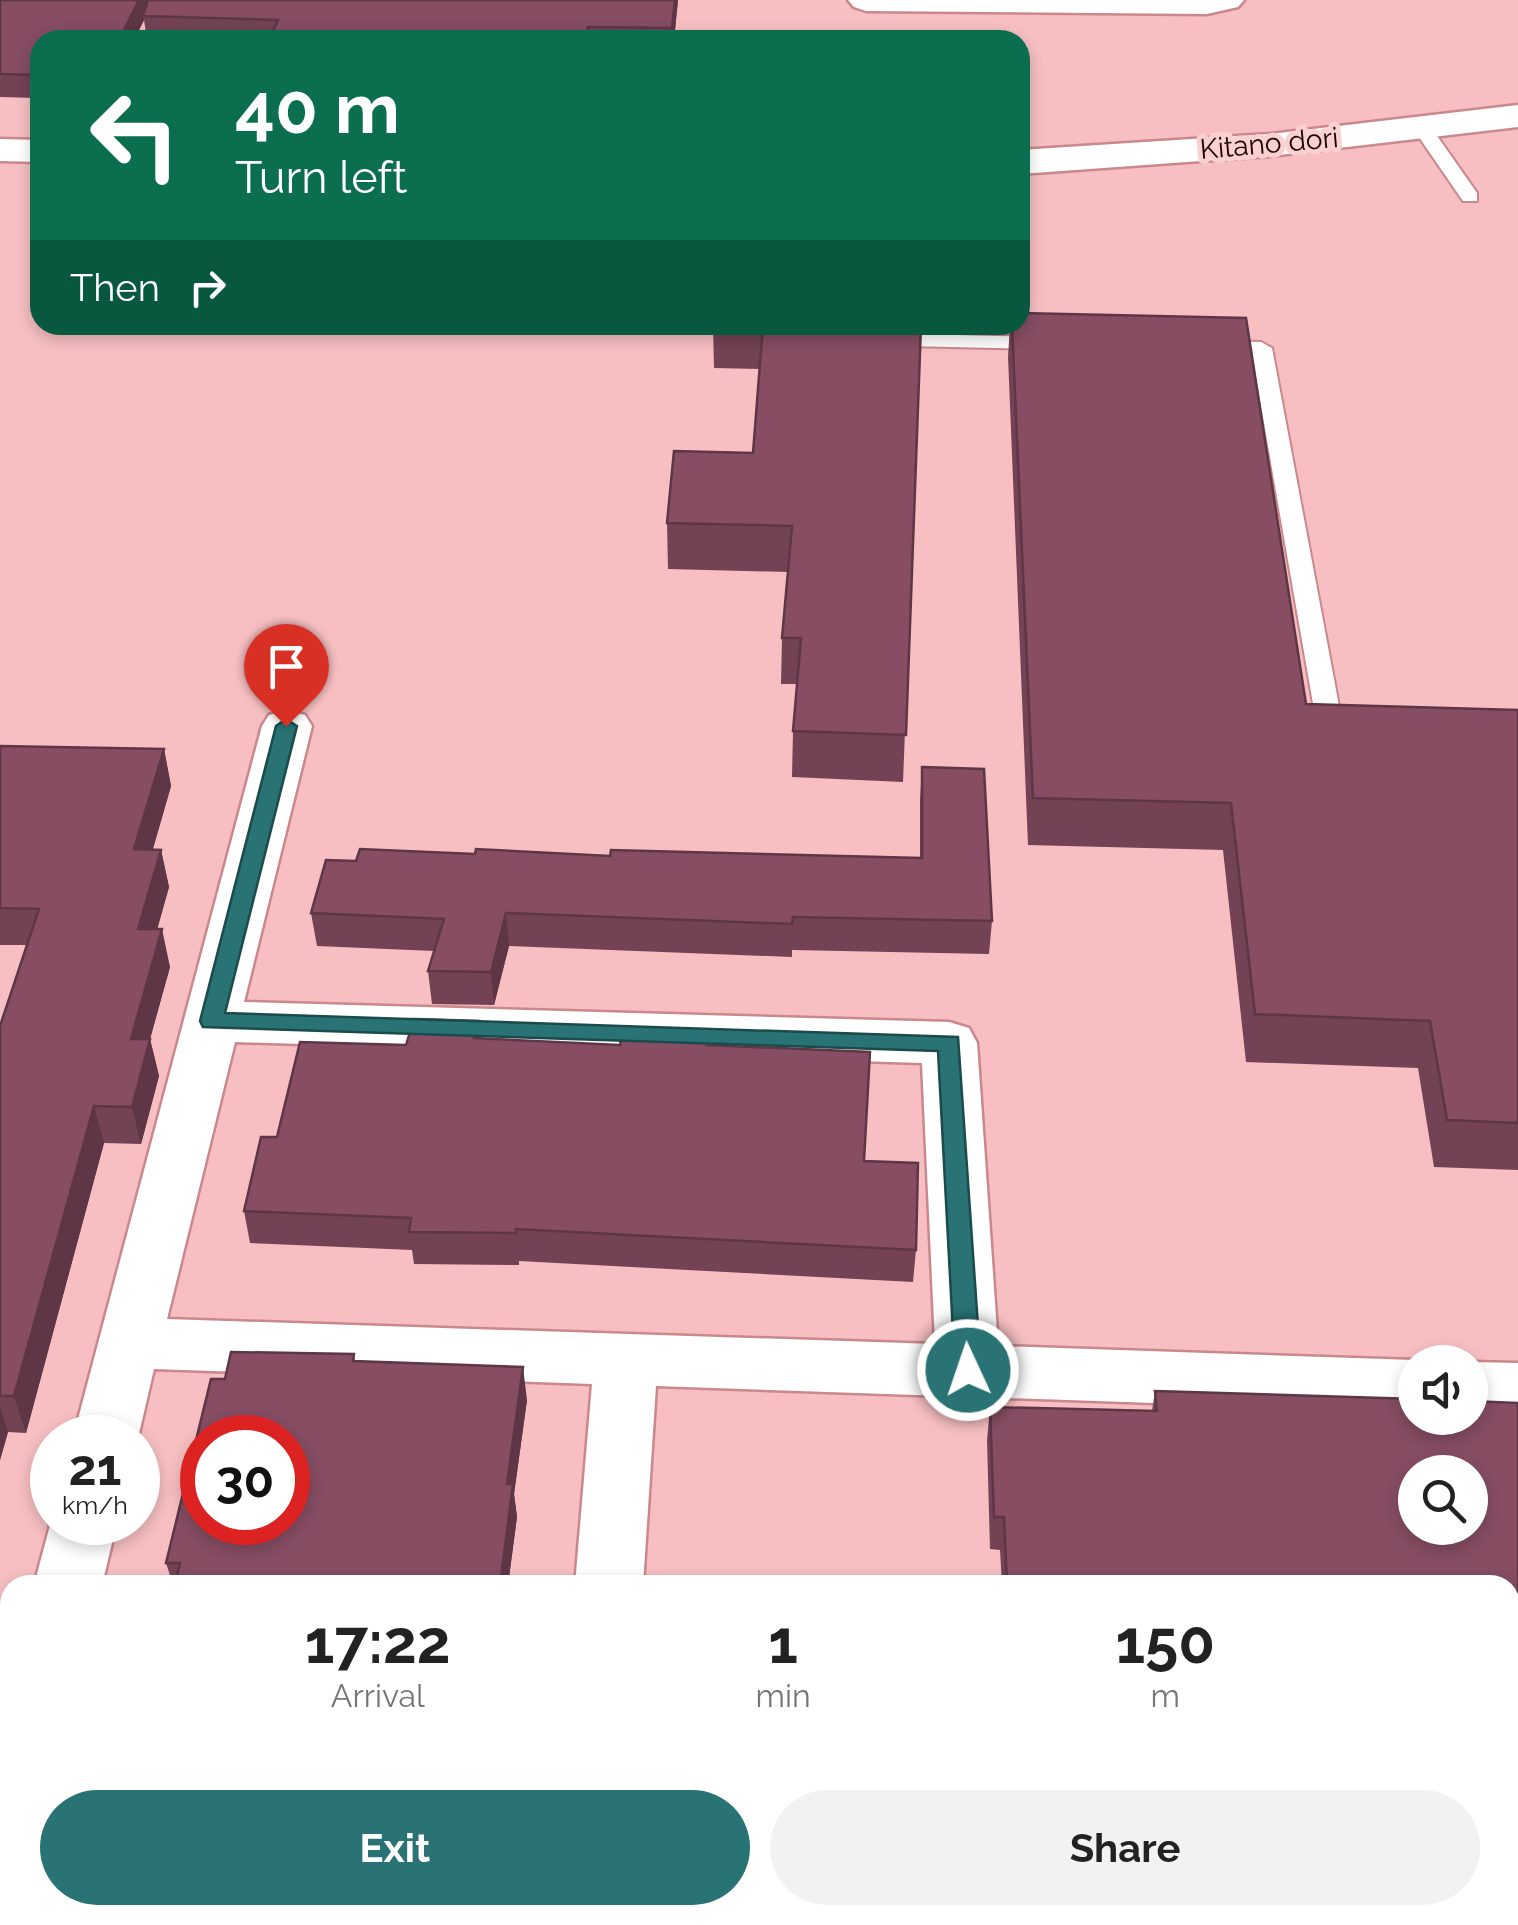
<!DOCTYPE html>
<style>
:root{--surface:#fff;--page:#f2f2f2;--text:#222;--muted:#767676;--accent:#297374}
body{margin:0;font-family:Raleway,sans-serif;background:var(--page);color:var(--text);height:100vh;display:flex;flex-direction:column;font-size:38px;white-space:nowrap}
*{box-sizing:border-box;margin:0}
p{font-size:32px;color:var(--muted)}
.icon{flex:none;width:55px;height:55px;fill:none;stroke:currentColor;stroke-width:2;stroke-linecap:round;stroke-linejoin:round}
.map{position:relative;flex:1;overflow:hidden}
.details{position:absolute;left:0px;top:1575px;width:1520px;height:350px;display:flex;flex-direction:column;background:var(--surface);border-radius:30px 30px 0 0;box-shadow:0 5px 15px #0003}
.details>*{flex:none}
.banner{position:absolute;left:30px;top:30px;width:1000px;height:305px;border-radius:30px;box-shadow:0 5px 15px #0003;background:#0b6e4f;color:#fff;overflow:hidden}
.controls{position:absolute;left:1398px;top:1345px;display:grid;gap:20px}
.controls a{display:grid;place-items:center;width:90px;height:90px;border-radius:50%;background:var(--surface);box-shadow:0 5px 15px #0003;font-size:50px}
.speed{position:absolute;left:30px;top:1415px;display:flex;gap:20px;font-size:50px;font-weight:700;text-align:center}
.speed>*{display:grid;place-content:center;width:130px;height:130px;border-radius:50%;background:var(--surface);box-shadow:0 5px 15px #0003;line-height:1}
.speed small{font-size:25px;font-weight:400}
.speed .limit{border:15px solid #d22;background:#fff;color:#111}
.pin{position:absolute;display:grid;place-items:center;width:85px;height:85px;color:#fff;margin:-102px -42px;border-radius:50% 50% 50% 0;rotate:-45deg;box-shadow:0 0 10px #0007}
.pin .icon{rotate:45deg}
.me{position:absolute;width:110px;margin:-55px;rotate:357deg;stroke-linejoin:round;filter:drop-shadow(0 0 8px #0008)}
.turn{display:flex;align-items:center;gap:35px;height:210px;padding:0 40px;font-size:45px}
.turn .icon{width:130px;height:130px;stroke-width:2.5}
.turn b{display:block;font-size:70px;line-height:85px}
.then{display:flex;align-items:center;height:95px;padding:0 40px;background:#0003;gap:20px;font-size:38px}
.eta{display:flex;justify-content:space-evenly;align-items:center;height:170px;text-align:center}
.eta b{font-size:60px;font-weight:700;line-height:70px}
.cta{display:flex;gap:20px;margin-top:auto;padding:20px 40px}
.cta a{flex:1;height:115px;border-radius:60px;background:var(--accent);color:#fff;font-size:40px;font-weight:700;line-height:115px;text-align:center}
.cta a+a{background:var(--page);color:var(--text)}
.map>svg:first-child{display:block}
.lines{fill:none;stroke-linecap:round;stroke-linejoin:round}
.service-casing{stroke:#cb888c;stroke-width:4}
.minor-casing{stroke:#cb888c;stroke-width:5}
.tertiary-casing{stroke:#cb888c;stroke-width:5}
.service{fill:#fff;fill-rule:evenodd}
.minor{fill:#fff;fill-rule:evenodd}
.tertiary{fill:#fff;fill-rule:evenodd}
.wall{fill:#734255}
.shaded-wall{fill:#5e3645}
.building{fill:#864d63;stroke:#5e3645;stroke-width:2.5;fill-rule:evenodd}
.route{fill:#297374;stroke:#1b4b4b;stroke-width:2.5}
.labels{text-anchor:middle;stroke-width:10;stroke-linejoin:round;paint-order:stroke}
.far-street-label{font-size:28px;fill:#1d0608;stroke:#fbd0d1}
</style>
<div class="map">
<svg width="1518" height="1925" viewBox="0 0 1518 1925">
<rect width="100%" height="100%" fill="#f7bfc1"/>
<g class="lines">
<defs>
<path id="service" d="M 1421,121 L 1428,123 L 1477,193 L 1477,201 L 1463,201 L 1412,127 Z
M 854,325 L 874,325 L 874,333 L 1043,337 L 1054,343 L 1043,349 L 863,345 L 852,339 Z
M 1216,341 L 1261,342 L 1272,348 L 1345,738 L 1341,744 L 1332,746 L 1319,738 L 1252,354 L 1209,351 L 1205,347 L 1209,343 Z"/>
<path id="minor" d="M 848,0 L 1244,0 L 1238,7 L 1207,14 L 866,11 L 854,7 Z
M 287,710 L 305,715 L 312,726 L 244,1002 L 949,1022 L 969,1028 L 977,1043 L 998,1346 L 1415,1360 L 1423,1362 L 1415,1362 L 1415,1412 L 656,1386 L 643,1585 L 575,1585 L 592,1384 L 154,1369 L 138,1438 L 73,1438 L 262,726 L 269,715 ZM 235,1042 L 922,1063 L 935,1344 L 167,1319 Z
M 1468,1362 L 1470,1362 L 1518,1363 L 1518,1415 L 1470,1414 Z
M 52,1518 L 52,1522 L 117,1522 L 102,1585 L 34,1585 Z
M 10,1777 L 10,1881 L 0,1885 L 0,1781 Z
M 1510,1838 L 1518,1838 L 1518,1908 L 1510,1908 Z
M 548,1915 L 622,1915 L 622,1925 L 548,1925 Z
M 1133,1915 L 1207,1915 L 1207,1925 L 1133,1925 Z"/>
<path id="tertiary" d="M 1518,105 L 1518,127 L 1270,156 L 1020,174 L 1020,150 L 1270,134 Z
M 0,139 L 40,140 L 40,162 L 0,161 Z"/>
</defs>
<use href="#service" class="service-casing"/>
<use href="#minor" class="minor-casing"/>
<use href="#tertiary" class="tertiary-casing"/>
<use href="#service" class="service"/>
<use href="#minor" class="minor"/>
<use href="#tertiary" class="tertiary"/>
</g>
<path class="wall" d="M 0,0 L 678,0 L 674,40 L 147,40 L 144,20 L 134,40 L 40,40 L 40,101 L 37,101 L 36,98 L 0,97 Z
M 713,325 L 921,325 L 903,782 L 792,777 L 793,731 L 797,684 L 781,684 L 782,638 L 788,572 L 668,569 L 667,523 L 753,453 L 760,369 L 714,368 Z
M 1010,325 L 1020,325 L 1306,704 L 1518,710 L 1518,1170 L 1434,1167 L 1418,1068 L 1246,1062 L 1223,850 L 1028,845 L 1008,357 Z
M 0,746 L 164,749 L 171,786 L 153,849 L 161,850 L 169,887 L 157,929 L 170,967 L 150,1039 L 159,1076 L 141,1144 L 104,1143 L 26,1433 L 8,1432 L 0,1460 L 0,1026 L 27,945 L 0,945 Z
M 922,767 L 992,921 L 989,954 L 792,950 L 792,957 L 509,946 L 494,1005 L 432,1004 L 428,971 L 434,951 L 317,946 L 311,913 L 356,861 L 475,854 L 920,858 L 920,800 Z
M 481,1039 L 620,1045 L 708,1045 L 865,1161 L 916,1250 L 913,1282 L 519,1261 L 519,1265 L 414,1264 L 412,1250 L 250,1243 L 244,1211 L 277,1137 L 406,1045 Z
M 354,1354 L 355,1361 L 527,1400 L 514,1494 L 517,1517 L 508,1585 L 173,1585 L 166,1563 L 225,1379 Z
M 1155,1391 L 1518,1403 L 1518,1731 L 1510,1730 L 1510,1585 L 1002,1585 L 1000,1550 L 990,1549 L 987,1440 L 990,1407 L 1152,1411 Z
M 84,1915 L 231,1915 L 229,1925 L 88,1925 Z
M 341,1915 L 508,1915 L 507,1922 L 463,1920 L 463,1925 L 340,1925 Z
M 1291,1915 L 1429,1915 L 1430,1925 L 1288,1925 Z"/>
<path class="shaded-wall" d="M 139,0 L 149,0 L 143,16 L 144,20 L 134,40 L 119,40 Z
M 675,0 L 678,0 L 674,40 L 672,40 Z
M 164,749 L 171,786 L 142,886 L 134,849 Z
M 161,850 L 169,887 L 147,966 L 138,929 Z
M 506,913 L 509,946 L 494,1005 L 491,972 Z
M 162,929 L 170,967 L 150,1039 L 159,1076 L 141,1144 L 132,1107 L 131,1039 Z
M 479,1021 L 482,1053 L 474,1038 Z
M 94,1106 L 104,1143 L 26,1433 L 14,1396 Z
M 523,1367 L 527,1400 L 514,1494 L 517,1517 L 508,1585 L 500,1585 L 507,1484 Z
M 0,1407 L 8,1432 L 0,1460 Z
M 215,1915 L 231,1915 L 229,1925 L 213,1925 Z
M 455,1915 L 463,1915 L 463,1925 L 454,1925 Z"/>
<path class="building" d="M 0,0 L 139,0 L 119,40 L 40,40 L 40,78 L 32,78 L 34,75 L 0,74 Z
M 148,0 L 675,0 L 672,28 L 588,27 L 586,40 L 269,40 L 278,20 L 143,16 Z
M 1020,313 L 1246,318 L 1306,704 L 1518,710 L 1518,1123 L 1447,1120 L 1430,1021 L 1255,1014 L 1231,803 L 1033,798 L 1012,325 L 1020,325 Z
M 763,325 L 921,325 L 906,735 L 793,731 L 801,638 L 782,638 L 792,526 L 667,523 L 674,451 L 753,453 Z
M 0,746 L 164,749 L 134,849 L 161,850 L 138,929 L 162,929 L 131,1039 L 150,1039 L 132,1107 L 94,1106 L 14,1396 L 0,1396 L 0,1026 L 39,909 L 0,908 Z
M 922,767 L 984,769 L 992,921 L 793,917 L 792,924 L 506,913 L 491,972 L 428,971 L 444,919 L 311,913 L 326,860 L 356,861 L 360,849 L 475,854 L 476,849 L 610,856 L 611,850 L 922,858 Z
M 414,1019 L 479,1021 L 474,1038 L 620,1045 L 621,1037 L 708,1041 L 707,1045 L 870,1052 L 864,1161 L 918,1163 L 916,1250 L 516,1229 L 516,1233 L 409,1232 L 411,1218 L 244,1211 L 261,1137 L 277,1137 L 300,1042 L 406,1045 Z
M 231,1352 L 354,1354 L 353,1361 L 523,1367 L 507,1484 L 513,1484 L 500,1585 L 175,1585 L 180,1563 L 166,1563 L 211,1379 L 225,1379 ZM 202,1438 L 288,1438 L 288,1522 L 202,1522 Z
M 1155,1391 L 1415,1399 L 1415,1418 L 1470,1418 L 1470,1401 L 1518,1403 L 1518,1699 L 1510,1699 L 1510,1585 L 1007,1585 L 1004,1517 L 994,1517 L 990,1407 L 1157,1411 ZM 1415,1472 L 1470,1472 L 1470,1528 L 1415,1528 Z
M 100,1915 L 215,1915 L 213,1925 L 98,1925 Z
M 341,1915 L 455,1915 L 454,1925 L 340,1925 Z
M 688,1915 L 1111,1915 L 1112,1925 L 688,1925 Z
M 1296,1915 L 1429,1915 L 1430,1925 L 1297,1925 Z"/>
<path class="route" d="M 286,719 L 297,726 L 225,1013 L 958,1037 L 981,1370 L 977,1377 L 968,1380 L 959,1377 L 955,1370 L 938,1051 L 203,1027 L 200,1021 L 276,726 Z"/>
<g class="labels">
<g class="far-street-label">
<text transform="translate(1269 143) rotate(-5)" y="10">Kitano dori</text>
</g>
</g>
</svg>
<div class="controls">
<a><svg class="icon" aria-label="sound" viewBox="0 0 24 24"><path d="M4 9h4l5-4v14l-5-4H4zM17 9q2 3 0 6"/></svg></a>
<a><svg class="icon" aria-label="search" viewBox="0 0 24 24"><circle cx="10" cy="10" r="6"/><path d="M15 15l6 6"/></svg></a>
</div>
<div class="speed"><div>21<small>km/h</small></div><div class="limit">30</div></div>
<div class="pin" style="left:286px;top:726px;background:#d93025"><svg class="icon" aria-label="arrive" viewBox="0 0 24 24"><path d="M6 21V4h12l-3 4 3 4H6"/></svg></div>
<svg class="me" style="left:968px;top:1370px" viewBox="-20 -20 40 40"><circle r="17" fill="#297374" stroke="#fff" stroke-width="3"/><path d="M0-11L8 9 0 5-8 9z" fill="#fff"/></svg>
<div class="banner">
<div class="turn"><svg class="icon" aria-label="left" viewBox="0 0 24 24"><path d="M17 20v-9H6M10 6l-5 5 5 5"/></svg><div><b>40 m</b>Turn left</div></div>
<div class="then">Then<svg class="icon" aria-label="right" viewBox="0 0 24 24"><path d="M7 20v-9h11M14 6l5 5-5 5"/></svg></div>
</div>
<section class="details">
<div class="eta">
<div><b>17:22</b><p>Arrival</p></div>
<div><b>1</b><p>min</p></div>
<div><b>150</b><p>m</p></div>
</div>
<div class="cta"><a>Exit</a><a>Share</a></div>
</section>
</div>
